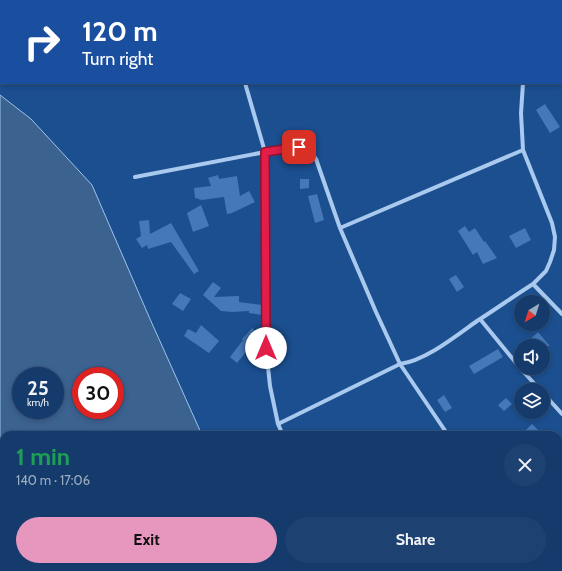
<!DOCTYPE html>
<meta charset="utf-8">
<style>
:root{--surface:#143b6b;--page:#1d4271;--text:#f1f3f6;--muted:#9dadc1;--line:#33557e;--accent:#e797bd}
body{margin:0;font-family:Cabin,sans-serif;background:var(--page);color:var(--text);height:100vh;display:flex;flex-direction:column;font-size:15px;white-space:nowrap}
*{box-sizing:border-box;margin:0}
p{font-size:13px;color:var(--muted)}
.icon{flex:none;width:22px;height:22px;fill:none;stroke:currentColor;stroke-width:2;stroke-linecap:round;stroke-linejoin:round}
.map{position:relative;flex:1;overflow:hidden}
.side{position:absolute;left:0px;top:431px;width:562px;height:140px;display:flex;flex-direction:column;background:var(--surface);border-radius:12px 12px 0 0;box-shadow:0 2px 6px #0003,0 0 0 1px var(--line)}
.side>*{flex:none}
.guide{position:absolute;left:0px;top:0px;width:562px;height:84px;box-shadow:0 2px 6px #0003,0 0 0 1px var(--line);background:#1a4fa0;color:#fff;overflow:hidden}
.needle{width:26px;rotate:218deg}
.controls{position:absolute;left:514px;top:295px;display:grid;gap:8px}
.controls a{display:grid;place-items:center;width:36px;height:36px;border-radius:50%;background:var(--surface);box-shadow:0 2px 6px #0003,0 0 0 1px var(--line);font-size:20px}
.speed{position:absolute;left:12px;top:367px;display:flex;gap:8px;font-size:20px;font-weight:700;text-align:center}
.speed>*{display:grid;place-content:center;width:52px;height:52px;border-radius:50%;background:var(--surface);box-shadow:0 2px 6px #0003,0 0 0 1px var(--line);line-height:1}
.speed small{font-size:10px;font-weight:400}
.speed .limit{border:6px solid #d22;background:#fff;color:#111}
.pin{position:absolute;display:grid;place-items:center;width:34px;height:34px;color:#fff;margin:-17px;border-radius:8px;box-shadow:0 2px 6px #0006}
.me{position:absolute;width:44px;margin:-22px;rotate:0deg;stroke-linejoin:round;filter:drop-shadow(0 0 3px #0008)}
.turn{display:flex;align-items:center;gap:14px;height:84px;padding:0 16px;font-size:18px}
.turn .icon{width:52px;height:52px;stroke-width:2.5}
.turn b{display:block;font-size:28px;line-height:34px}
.round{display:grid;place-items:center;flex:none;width:42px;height:42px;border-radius:21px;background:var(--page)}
.head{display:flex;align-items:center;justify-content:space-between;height:68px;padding:0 16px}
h1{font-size:24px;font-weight:700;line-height:30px;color:#1e9e55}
.primary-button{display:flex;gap:8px;margin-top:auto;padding:8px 16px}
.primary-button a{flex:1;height:46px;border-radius:24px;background:var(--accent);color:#111;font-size:16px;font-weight:700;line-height:46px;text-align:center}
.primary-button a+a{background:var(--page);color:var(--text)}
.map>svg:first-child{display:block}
.water{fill:#3c6290;stroke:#9cc4f0;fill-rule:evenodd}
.building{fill:#4478b7}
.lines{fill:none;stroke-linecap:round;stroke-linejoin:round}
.street{stroke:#a9c9ee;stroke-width:4}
.route-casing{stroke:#92132f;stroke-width:10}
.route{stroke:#e11d48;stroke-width:7}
</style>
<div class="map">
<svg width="562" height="571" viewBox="0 0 562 571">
<rect width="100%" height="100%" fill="#1b4f8f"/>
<path class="water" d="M 0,95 L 31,119 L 92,185 L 150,319 L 202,435 L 4,435 L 4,567 L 269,567 L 272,571 L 0,571 ZM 21,376 L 55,376 L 55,410 L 21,410 ZM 81,376 L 115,376 L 115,410 L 81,410 Z"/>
<path class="building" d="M 545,104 L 560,127 L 550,133 L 536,110 Z
M 218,175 L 219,179 L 237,176 L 240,196 L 249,191 L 255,202 L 232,213 L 227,214 L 224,197 L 202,200 L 195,198 L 194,188 L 211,186 L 208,178 Z
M 300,179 L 309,179 L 309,188 L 300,189 Z
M 317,194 L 324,220 L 315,223 L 308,196 Z
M 201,205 L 209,226 L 193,232 L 187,213 Z
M 149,220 L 150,234 L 171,223 L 199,271 L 194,274 L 171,242 L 148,249 L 147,245 L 142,248 L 136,239 L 141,236 L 139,221 Z
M 465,226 L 469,232 L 475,228 L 484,242 L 485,241 L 497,258 L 483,264 L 477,252 L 473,255 L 458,231 Z
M 525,228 L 531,240 L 516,248 L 509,236 Z
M 456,275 L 464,287 L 457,292 L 449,279 Z
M 213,282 L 221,288 L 214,297 L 239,296 L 239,302 L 262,305 L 262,315 L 249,313 L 249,311 L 232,312 L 221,311 L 203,295 Z
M 180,293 L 191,299 L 183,311 L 172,304 Z
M 201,325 L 219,341 L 209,353 L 184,336 L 188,329 L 196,333 Z
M 252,328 L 260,335 L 237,363 L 230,357 L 243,340 L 242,339 Z
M 538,332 L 550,346 L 523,346 Z
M 498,349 L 503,357 L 474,374 L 469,366 Z
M 444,395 L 452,408 L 445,412 L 437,400 Z
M 506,398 L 512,404 L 504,411 L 498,405 Z
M 532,424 L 543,435 L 521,435 Z"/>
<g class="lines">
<path class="street" d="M 226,0 L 226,1
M 497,0 L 498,1
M 245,83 L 265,152 L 266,348 L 270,386 L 278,424 L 283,435
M 523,83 L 521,113 L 523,150 L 552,223 L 555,237 L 554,250 L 550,262 L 546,271 L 533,284
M 135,177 L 265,152 L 299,147 L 312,154 L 316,159 L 340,228 L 376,312 L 400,364 L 448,435
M 340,228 L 523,150
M 480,319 L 521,369 L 540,390
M 543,393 L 562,414
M 278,424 L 400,364 C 425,361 456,336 477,321 C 496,309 514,296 533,284 L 562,314
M 558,470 L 562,466
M 332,567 L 334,571
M 538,567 L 541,571
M 410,571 L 419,567"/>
</g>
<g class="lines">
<defs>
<path id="route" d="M 266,348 L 265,152 L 299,147"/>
</defs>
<use href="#route" class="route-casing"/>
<use href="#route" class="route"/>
</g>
</svg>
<div class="controls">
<a><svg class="needle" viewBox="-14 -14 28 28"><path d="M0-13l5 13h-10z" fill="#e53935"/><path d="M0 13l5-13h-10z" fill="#9dadc1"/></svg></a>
<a><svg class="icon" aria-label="sound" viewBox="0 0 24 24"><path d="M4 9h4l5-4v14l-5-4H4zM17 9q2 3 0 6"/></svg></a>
<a><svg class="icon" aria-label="layers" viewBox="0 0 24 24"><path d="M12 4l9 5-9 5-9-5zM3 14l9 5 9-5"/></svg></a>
</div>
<div class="speed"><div>25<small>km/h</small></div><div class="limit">30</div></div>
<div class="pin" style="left:299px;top:147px;background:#d93025"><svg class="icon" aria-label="arrive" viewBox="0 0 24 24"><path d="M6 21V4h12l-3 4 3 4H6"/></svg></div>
<svg class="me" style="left:266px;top:348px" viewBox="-20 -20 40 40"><circle r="19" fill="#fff"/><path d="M0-13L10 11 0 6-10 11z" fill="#e11d48"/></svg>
<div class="guide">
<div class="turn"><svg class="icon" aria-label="right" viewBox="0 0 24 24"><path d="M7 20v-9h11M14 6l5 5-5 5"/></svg><div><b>120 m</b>Turn right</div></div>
</div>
<section class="side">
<div class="head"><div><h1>1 min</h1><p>140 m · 17:06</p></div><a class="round"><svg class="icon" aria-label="close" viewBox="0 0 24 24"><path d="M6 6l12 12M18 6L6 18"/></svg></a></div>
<div class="primary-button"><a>Exit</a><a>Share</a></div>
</section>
</div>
